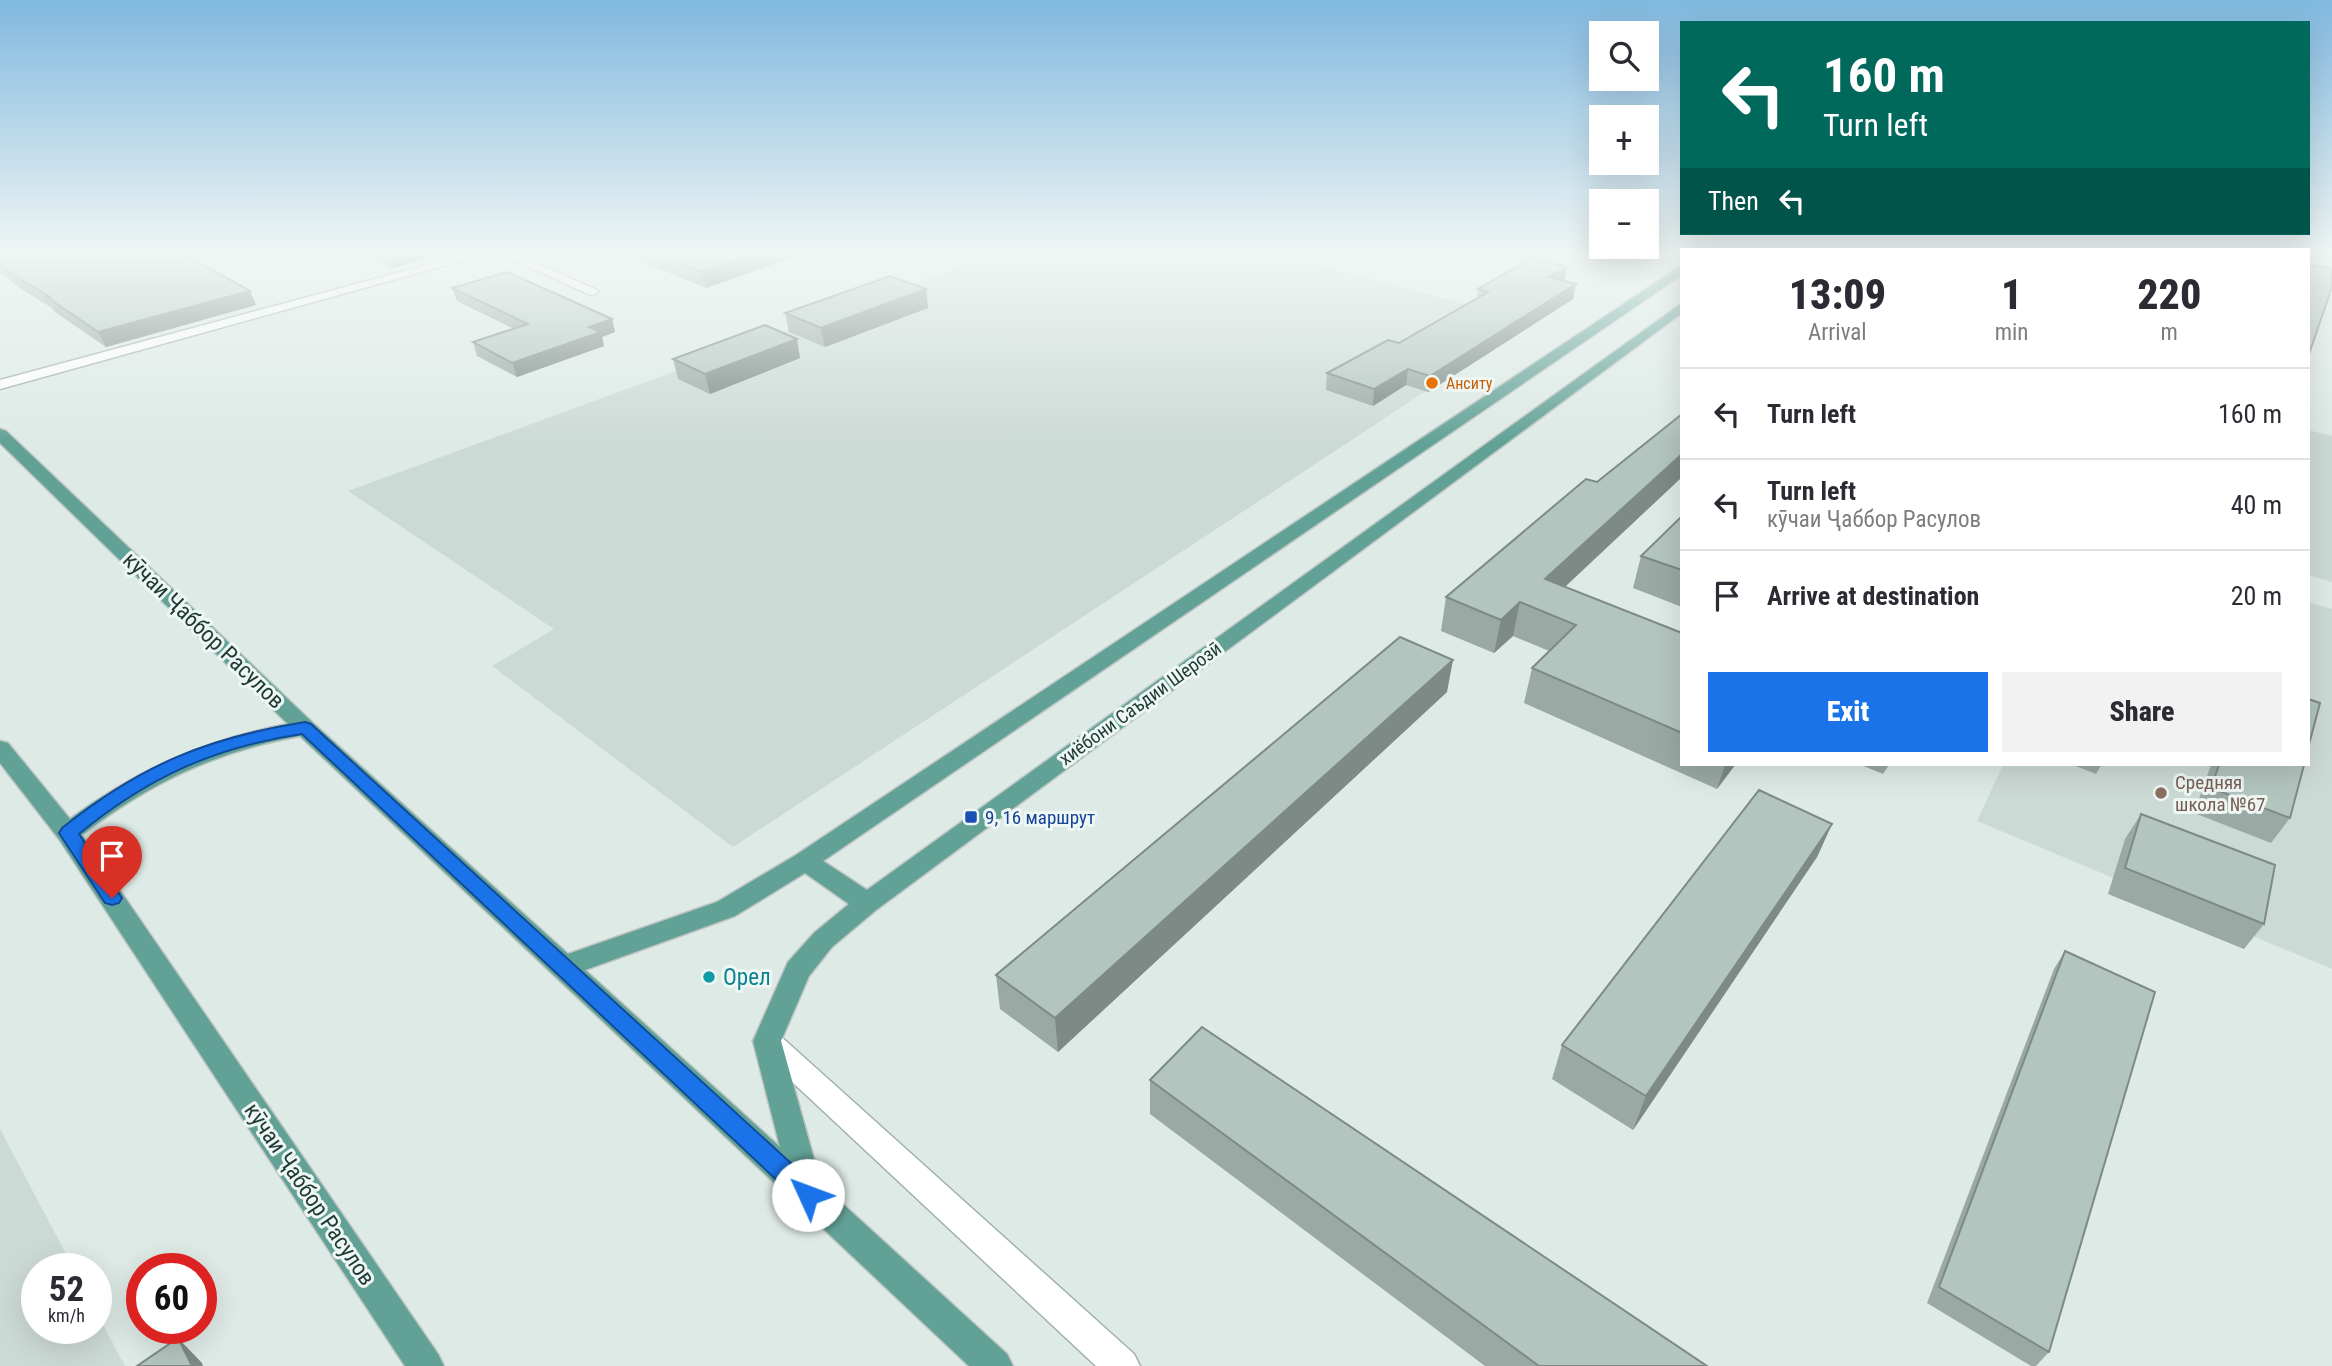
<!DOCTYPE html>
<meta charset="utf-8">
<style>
:root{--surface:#fff;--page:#f2f2f3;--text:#2b2b33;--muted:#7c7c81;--line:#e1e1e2;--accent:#1a73e8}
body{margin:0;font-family:"Roboto Condensed",sans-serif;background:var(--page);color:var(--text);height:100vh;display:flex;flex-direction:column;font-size:26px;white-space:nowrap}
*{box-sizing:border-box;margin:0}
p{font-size:23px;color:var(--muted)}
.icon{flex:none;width:38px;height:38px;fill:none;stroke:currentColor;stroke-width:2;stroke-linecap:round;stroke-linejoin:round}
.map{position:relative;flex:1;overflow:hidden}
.panel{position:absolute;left:1680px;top:248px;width:630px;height:518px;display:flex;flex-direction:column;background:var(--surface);border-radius:0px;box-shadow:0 7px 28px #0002}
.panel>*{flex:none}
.hud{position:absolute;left:1680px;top:21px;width:630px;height:214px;border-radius:0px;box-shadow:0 7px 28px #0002;background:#00695c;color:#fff;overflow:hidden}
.tools{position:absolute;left:1589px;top:21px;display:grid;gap:14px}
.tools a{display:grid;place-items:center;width:70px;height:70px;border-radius:0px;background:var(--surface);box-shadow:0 7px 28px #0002;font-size:35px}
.speed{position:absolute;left:21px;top:1253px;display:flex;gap:14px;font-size:35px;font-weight:700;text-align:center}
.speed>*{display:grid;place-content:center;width:91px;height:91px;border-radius:50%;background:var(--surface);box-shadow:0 7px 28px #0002;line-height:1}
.speed small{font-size:18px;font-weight:400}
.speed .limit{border:10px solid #d22;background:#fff;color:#111}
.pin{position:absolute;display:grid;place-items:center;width:60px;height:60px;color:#fff;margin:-72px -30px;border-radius:50% 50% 50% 0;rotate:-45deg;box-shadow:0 0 7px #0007}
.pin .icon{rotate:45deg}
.me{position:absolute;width:77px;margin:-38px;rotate:313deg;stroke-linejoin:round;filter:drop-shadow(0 0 5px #0008)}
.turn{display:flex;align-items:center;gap:24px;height:147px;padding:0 28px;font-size:32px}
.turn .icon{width:91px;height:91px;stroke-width:2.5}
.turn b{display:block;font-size:49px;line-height:60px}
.then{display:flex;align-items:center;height:66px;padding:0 28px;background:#0003;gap:14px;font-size:26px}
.eta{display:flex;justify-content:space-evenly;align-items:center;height:119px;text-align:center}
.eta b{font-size:42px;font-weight:800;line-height:49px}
.cta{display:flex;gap:14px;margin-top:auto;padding:14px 28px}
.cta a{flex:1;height:80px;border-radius:0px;background:var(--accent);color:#fff;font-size:28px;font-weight:800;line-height:80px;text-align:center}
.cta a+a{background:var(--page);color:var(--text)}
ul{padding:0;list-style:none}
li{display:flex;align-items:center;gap:21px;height:91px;padding:0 28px;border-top:2px solid var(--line)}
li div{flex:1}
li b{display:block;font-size:26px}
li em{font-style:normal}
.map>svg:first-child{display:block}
.built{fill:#ccdad5}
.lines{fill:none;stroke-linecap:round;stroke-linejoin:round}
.minor-casing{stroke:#a1b2ad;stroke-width:3}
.tertiary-casing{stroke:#a1b2ad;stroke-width:3}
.primary-casing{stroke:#bcc4c2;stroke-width:3}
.minor{fill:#fff;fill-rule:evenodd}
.tertiary{fill:#fff;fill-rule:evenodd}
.primary{fill:#61a196;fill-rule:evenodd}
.wall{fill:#9aa9a4}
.shaded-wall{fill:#7d8a86}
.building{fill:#b3c5bf;stroke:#7d8a86;stroke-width:2}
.route{fill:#1a73e8;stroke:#114b97;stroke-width:2}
.food-dot{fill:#e8710a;stroke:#eef7f3;stroke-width:2.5}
.education-dot{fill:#8d6e63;stroke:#eef7f3;stroke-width:2.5}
.transit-dot{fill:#1a4fb4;stroke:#eef7f3;stroke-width:2.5}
.culture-dot{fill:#0f9aa8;stroke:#eef7f3;stroke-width:2.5}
.labels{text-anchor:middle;stroke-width:6;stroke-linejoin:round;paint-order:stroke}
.far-food-label{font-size:16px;fill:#c56008;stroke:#eef7f3;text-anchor:start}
.street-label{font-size:19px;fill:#1f3a35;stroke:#eef7f3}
.education-label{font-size:19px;fill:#785e54;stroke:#eef7f3;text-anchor:start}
.transit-label{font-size:19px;fill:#164399;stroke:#eef7f3;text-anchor:start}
.near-street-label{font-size:23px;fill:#1f3a35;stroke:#eef7f3}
.near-culture-label{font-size:23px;fill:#0d838f;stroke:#eef7f3;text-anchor:start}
</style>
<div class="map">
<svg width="2332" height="1366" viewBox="0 0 2332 1366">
<rect width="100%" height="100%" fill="#deeae6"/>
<path class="built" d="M 998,253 L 1275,253 L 1531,322 L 733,847 L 492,666 L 554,629 L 348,491 Z
M 2308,430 L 2332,436 L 2332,582 L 2308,575 Z
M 2308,602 L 2332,609 L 2332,969 L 1977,821 L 2003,765 L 2308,765 Z
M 0,1129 L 74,1269 L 37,1269 L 37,1328 L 96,1328 L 96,1312 L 125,1366 L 0,1366 Z"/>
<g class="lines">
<defs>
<path id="minor" d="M 498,253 L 514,253 L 599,291 L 593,295 L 588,294 Z
M 767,1029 L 777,1033 L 1134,1354 L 1140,1366 L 1096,1366 L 757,1049 L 753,1041 L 757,1033 Z"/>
<path id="tertiary" d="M 471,253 L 490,253 L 0,389 L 0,380 Z
M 2313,253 L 2332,253 L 2332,259 L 2315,256 Z"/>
<path id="primary" d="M 1682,265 L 1682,275 L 823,861 L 867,890 L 1682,303 L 1682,313 L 876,910 L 832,947 L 809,976 L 781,1041 L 821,1184 L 1007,1354 L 1013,1366 L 969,1366 L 300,736 C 217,751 149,783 82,835 L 438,1354 L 444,1366 L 405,1366 L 59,839 L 0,763 L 0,741 L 8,743 L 70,819 C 136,770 207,739 288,724 L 0,443 L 0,429 L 6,431 L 313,723 L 568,954 L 717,902 L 796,855 ZM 805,873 L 849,904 L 814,933 L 788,962 L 753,1041 L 780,1147 L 585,970 L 735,916 Z"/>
</defs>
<use href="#minor" class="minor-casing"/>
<use href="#tertiary" class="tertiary-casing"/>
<use href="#primary" class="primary-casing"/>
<use href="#minor" class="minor"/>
<use href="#tertiary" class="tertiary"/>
<use href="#primary" class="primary"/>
</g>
<path class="wall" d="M 0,253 L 256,305 L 106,347 L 55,312 L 52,308 L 20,288 L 0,272 Z
M 362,253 L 444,253 L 444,254 L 393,268 Z
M 638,253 L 805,253 L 706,288 L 641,261 Z
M 1567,267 L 1564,281 L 1573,299 L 1428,392 L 1406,385 L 1373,406 L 1326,390 L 1327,373 L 1399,343 L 1477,298 L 1478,289 Z
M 452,288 L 612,319 L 615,332 L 602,337 L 604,346 L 517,377 L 477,356 L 473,342 L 514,329 L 457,301 Z
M 926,289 L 928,308 L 825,347 L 789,332 L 785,313 Z
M 800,358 L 710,394 L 678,379 L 673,359 Z
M 1682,414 L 1682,477 L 1565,587 L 1682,633 L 1682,765 L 1735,765 L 1717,789 L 1524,703 L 1532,668 L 1549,651 L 1513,636 L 1494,653 L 1441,631 L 1446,597 L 1597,482 Z
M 1682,516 L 1682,607 L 1633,588 L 1641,556 Z
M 1447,692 L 1058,1052 L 1000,1009 L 996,975 Z
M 1861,765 L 1889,765 L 1883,774 Z
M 2073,765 L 2101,765 L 2096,774 Z
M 2211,765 L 2304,765 L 2290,818 L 2271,843 L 2194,813 Z
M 2141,814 L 2264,924 L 2244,949 L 2108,894 L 2125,839 Z
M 1832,824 L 1817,857 L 1633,1130 L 1552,1079 L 1562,1045 Z
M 2065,951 L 2049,1352 L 2036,1366 L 2031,1366 L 1927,1303 L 2054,969 Z
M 1150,1080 L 1707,1366 L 1485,1366 L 1150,1114 Z"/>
<path class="shaded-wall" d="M 387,253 L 444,253 L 444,254 L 393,268 Z
M 757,253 L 805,253 L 706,288 L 702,272 Z
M 1567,267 L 1564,281 L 1548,277 Z
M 1576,284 L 1573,299 L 1428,392 L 1430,376 Z
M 926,289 L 928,308 L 825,347 L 821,328 Z
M 250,291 L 256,305 L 106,347 L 98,332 Z
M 612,319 L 615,332 L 602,337 L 604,346 L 517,377 L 512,363 L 589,327 Z
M 797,339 L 800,358 L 710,394 L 705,374 Z
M 1408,369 L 1406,385 L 1373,406 L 1374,389 Z
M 1682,454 L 1682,477 L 1540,610 L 1545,579 Z
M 1520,602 L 1513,636 L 1494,653 L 1501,620 Z
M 1453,660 L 1447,692 L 1058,1052 L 1055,1018 Z
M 1725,765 L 1735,765 L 1717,789 Z
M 1832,824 L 1817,857 L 1633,1130 L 1646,1096 Z
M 178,1338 L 202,1363 L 203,1366 L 192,1366 Z"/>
<path class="building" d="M 0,253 L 182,253 L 250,291 L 98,332 L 47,297 L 50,297 L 12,274 L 0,264 Z
M 655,253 L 757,253 L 702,272 Z
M 1532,258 L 1567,267 L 1548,277 L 1576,284 L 1430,376 L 1408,369 L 1374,389 L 1327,373 L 1388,340 L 1399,343 L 1488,292 L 1478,289 Z
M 2308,264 L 2332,269 L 2332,287 L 2308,357 Z
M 507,272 L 612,319 L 589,327 L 601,332 L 512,363 L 473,342 L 528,324 L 452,288 Z
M 890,276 L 926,289 L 821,328 L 785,313 Z
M 765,325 L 797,339 L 705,374 L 673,359 Z
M 1682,414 L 1682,454 L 1545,579 L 1682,633 L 1682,733 L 1532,668 L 1576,625 L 1520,602 L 1501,620 L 1446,597 L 1586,479 L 1597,482 Z
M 1682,516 L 1682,570 L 1641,556 Z
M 1400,637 L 1453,660 L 1055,1018 L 996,975 Z
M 2308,699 L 2320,703 L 2308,748 Z
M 2219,765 L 2304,765 L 2290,818 L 2211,788 Z
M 1759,790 L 1832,824 L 1646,1096 L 1562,1045 Z
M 2141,814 L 2275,865 L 2264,924 L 2125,868 Z
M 2065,951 L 2155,992 L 2049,1352 L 1939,1287 Z
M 1202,1027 L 1707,1366 L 1539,1366 L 1150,1080 Z
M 178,1338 L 192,1366 L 137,1366 Z"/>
<linearGradient id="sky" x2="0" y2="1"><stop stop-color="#80b8df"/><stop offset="0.57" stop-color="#f0f6f4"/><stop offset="1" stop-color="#f0f6f4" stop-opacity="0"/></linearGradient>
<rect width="2332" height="444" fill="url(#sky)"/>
<path class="route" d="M 305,722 L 311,724 L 817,1187 L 820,1195 L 817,1202 L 808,1206 L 800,1202 L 302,734 C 214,747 147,778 79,834 L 122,898 L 119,903 L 112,905 L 105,903 L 59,833 L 62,828 C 141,765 206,738 305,722 Z"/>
<circle class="food-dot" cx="1432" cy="383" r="7"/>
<circle class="education-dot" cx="2161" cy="793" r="7"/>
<rect class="transit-dot" x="964" y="810" width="14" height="14" rx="3.5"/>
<circle class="culture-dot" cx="709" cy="977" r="7"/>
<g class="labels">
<g class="far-food-label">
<text x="1446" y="389">Анситу</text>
</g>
<g class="street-label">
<text transform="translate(1140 703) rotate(-36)" y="7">хиёбони Саъдии Шерозӣ</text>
</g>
<g class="education-label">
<text x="2175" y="789">Средняя<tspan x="2175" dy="22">школа №67</tspan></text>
</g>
<g class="transit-label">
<text x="985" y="824">9, 16 маршрут</text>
</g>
<g class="near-street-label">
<text transform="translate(204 630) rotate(44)" y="8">кӯчаи Ҷаббор Расулов</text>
<text transform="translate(310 1194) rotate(56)" y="8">кӯчаи Ҷаббор Расулов</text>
</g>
<g class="near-culture-label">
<text x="723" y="985">Орел</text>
</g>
</g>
</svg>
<div class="tools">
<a><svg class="icon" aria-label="search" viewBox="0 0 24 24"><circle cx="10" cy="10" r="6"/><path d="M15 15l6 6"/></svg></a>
<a>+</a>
<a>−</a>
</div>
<div class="speed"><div>52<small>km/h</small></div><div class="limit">60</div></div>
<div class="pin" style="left:112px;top:898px;background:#d93025"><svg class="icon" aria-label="arrive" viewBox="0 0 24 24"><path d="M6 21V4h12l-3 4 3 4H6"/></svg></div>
<svg class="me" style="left:808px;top:1195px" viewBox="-20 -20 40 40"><circle r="19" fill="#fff"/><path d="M0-13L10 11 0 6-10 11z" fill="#1a73e8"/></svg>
<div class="hud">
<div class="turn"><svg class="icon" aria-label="left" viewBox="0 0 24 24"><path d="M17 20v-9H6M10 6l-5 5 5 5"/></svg><div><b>160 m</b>Turn left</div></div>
<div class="then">Then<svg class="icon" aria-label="left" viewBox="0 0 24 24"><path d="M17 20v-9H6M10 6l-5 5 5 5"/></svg></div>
</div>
<section class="panel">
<div class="eta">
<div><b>13:09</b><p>Arrival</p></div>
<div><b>1</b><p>min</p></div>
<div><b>220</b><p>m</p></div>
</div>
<ul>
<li><svg class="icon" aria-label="left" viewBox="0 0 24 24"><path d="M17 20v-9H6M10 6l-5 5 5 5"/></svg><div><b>Turn left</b></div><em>160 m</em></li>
<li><svg class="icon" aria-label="left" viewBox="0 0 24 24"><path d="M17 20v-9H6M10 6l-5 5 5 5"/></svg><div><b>Turn left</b><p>кӯчаи Ҷаббор Расулов</p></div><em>40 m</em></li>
<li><svg class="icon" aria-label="arrive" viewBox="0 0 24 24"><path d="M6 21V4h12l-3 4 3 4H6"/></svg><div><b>Arrive at destination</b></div><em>20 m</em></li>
</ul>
<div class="cta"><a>Exit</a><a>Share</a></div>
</section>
</div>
